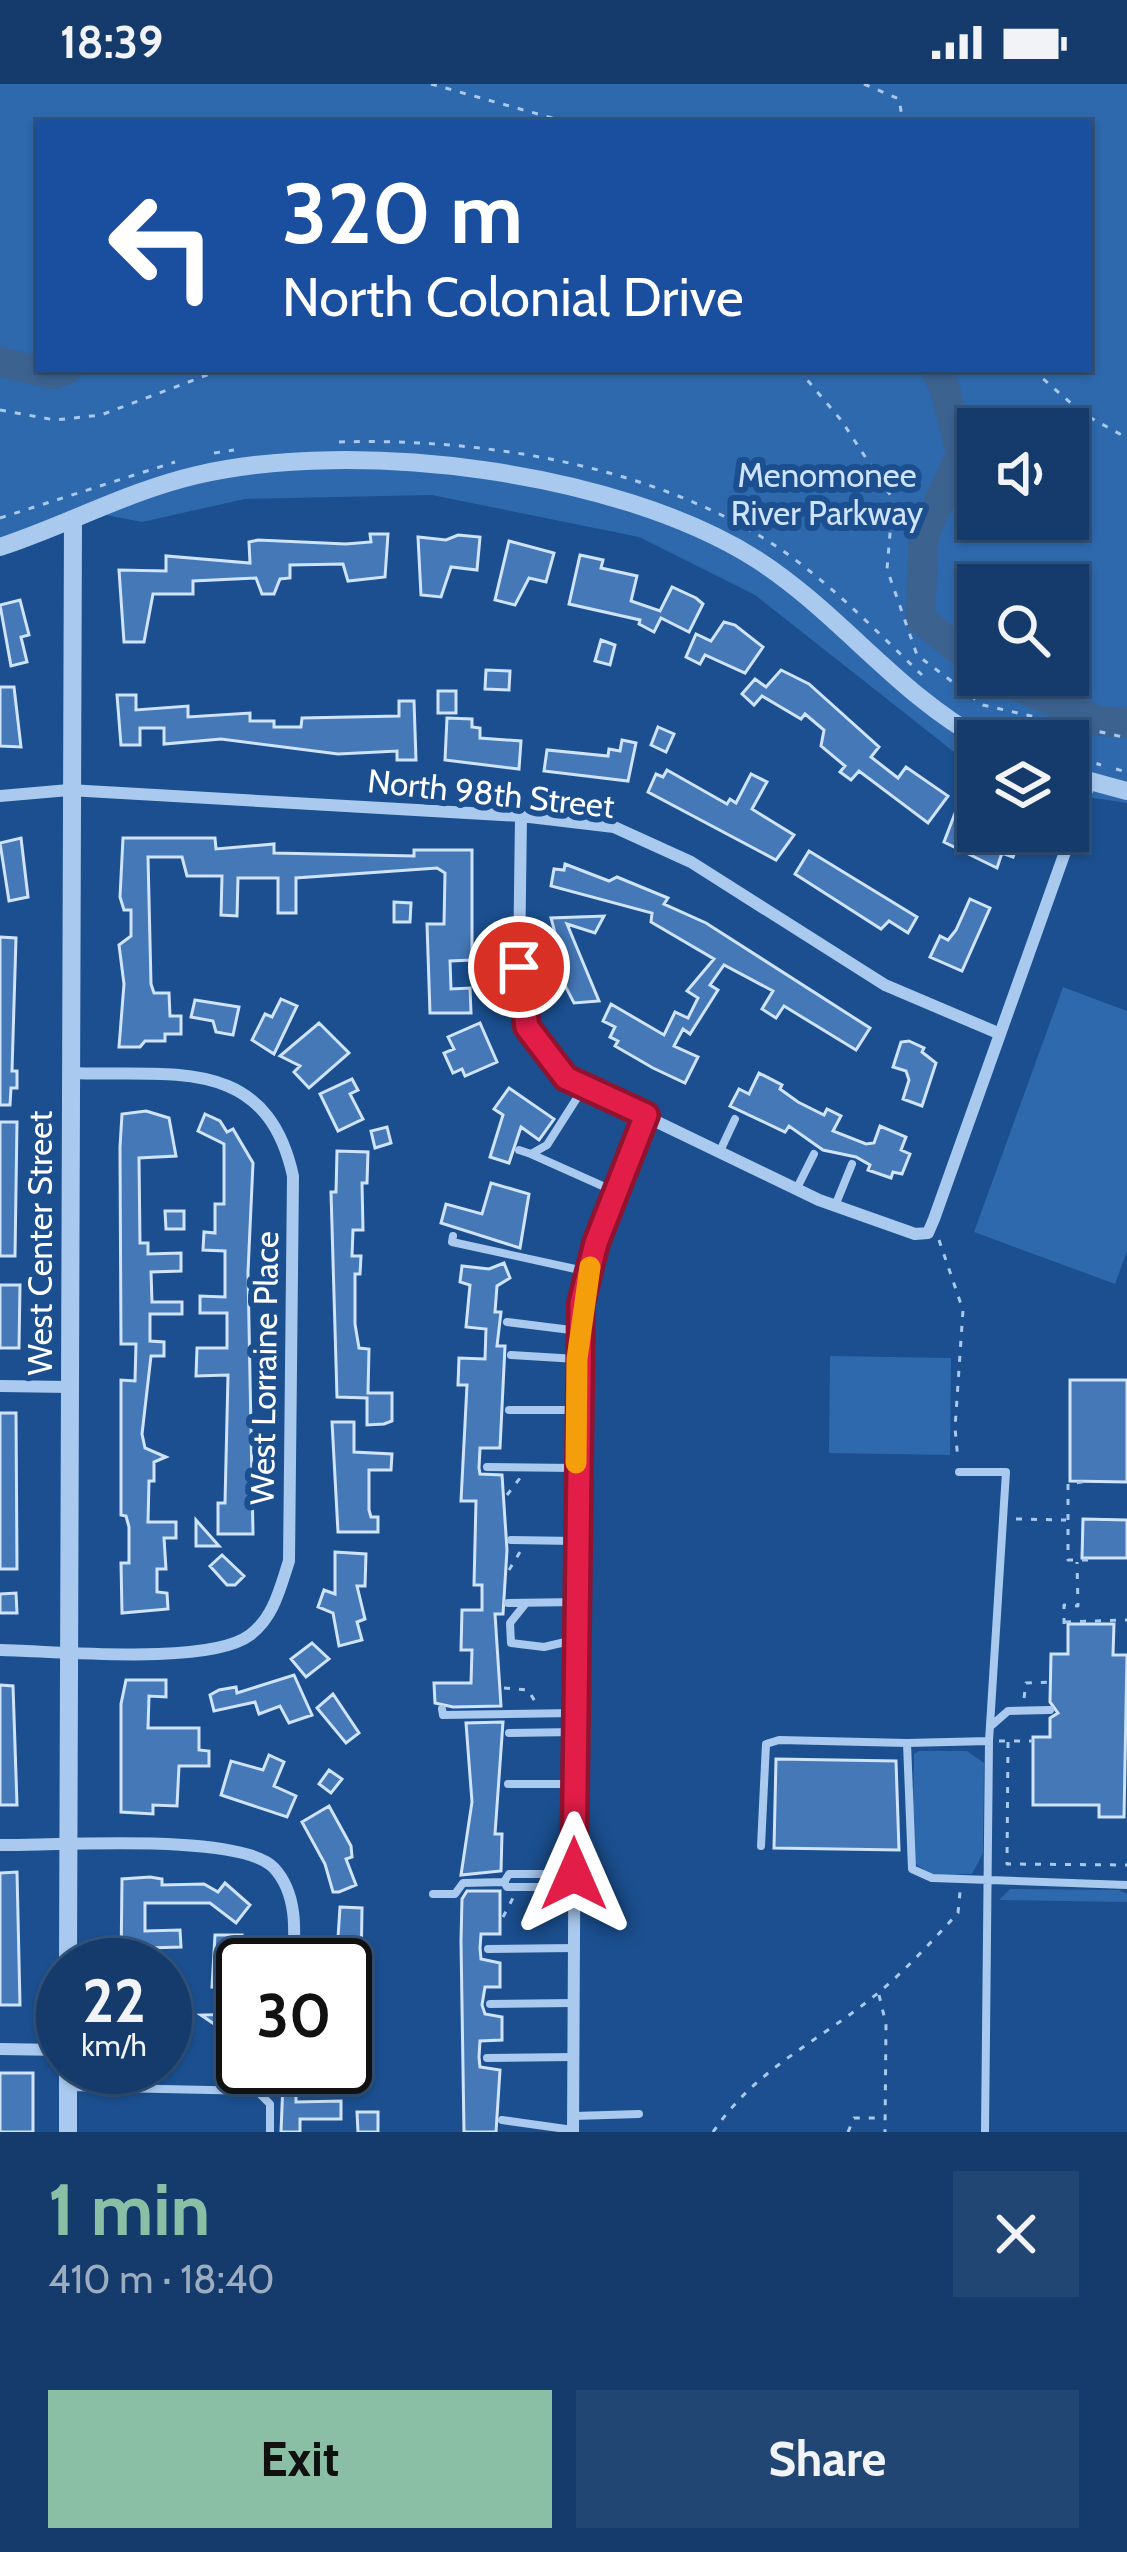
<!DOCTYPE html>
<meta charset="utf-8">
<style>
:root{--surface:#143b6b;--page:#214673;--text:#f1f3f6;--muted:#9dadc1;--line:#33557e;--accent:#8abfa5}
body{margin:0;font-family:Cabin,sans-serif;background:var(--page);color:var(--text);height:100vh;display:flex;flex-direction:column;font-size:45px;white-space:nowrap}
*{box-sizing:border-box;margin:0}
p{font-size:39px;color:var(--muted)}
.icon{flex:none;width:66px;height:66px;fill:none;stroke:currentColor;stroke-width:2;stroke-linecap:round;stroke-linejoin:round}
.map{position:relative;height:2048px;overflow:hidden}
.side{display:flex;flex-direction:column;background:var(--surface);flex:1}
.side>*{flex:none}
.hud{position:absolute;left:36px;top:36px;width:1056px;height:252px;border-radius:0px;box-shadow:0 3px 9px #0004,0 0 0 3px var(--line);background:#1a4fa0;color:#fff;overflow:hidden}
.controls{position:absolute;left:957px;top:324px;display:grid;gap:24px}
.controls a{display:grid;place-items:center;width:132px;height:132px;border-radius:0px;background:var(--surface);box-shadow:0 3px 9px #0004,0 0 0 3px var(--line);font-size:60px}
.speed{position:absolute;left:36px;top:1854px;display:flex;gap:24px;font-size:60px;font-weight:700;text-align:center}
.speed>*{display:grid;place-content:center;width:156px;height:156px;border-radius:50%;background:var(--surface);box-shadow:0 3px 9px #0004,0 0 0 3px var(--line);line-height:1}
.speed small{font-size:30px;font-weight:400}
.speed .limit{border:6px solid #111;border-radius:18px;background:#fff;color:#111}
.pin{position:absolute;display:grid;place-items:center;width:102px;height:102px;color:#fff;margin:-51px;border:6px solid #fff;border-radius:50%;box-shadow:0 3px 12px #0007}
.me{position:absolute;width:132px;margin:-66px;rotate:0deg;stroke-linejoin:round;filter:drop-shadow(0 0 9px #0008)}
.turn{display:flex;align-items:center;gap:42px;height:252px;padding:0 48px;font-size:54px}
.turn .icon{width:156px;height:156px;stroke-width:2.5}
.turn b{display:block;font-size:84px;line-height:102px}
.round{display:grid;place-items:center;flex:none;width:126px;height:126px;border-radius:0px;background:var(--page)}
.overview{display:flex;align-items:center;justify-content:space-between;height:204px;padding:0 48px}
h1{font-size:72px;font-weight:800;line-height:90px;color:var(--accent)}
.button{display:flex;gap:24px;margin-top:auto;padding:24px 48px}
.button a{flex:1;height:138px;border-radius:0px;background:var(--accent);color:#111;font-size:48px;font-weight:800;line-height:138px;text-align:center}
.button a+a{background:var(--page);color:var(--text)}
.status{display:flex;justify-content:space-between;align-items:center;height:84px;padding:0 60px;background:var(--surface);direction:ltr}
.status svg{height:33px;fill:currentColor}
.map>svg:first-child{display:block}
.green{fill:#2e69ad;fill-rule:evenodd}
.lines{fill:none;stroke-linecap:round;stroke-linejoin:round}
.river{stroke:#3c6290;stroke-width:30}
.building{fill:#4478b7;stroke:#cfe3fa;stroke-width:3}
.path{stroke:#a9c9ee;stroke-width:3;stroke-dasharray:6 9;stroke-linecap:butt}
.service{stroke:#a9c9ee;stroke-width:8}
.minor{stroke:#a9c9ee;stroke-width:12}
.tertiary{stroke:#a9c9ee;stroke-width:18}
.route-casing{stroke:#92132f;stroke-width:30}
.route{stroke:#e11d48;stroke-width:21}
.slow{stroke:#f59e0b;stroke-width:21}
.labels{text-anchor:middle;stroke-width:12;stroke-linejoin:round;paint-order:stroke}
.park-label{font-size:33px;fill:#cfe3fa;stroke:#1b4f8f}
.street-label{font-size:33px;fill:#fff;stroke:#1b4f8f}
</style>
<div class="status"><b>18:39</b><svg viewBox="0 0 49 12"><path d="M0 12V9h3v3zM5 12V6h3v6zM10 12V3h3v9zM15 12V0h3v12zM26 1h20v11H26zM47 4h2v5h-2z"/></svg></div>
<div class="map">
<svg width="1127" height="2048" viewBox="0 0 1127 2048">
<rect width="100%" height="100%" fill="#1b4f8f"/>
<path class="green" d="M 0,0 L 1127,0 L 1127,719 L 1068,710 L 1068,657 L 978,657 L 978,682 L 963,675 L 755,511 L 639,453 L 432,411 L 245,415 L 142,438 L 106,431 L 73,436 L 0,460 ZM 39,39 L 1089,39 L 1089,285 L 39,285 ZM 978,345 L 1068,345 L 1068,435 L 978,435 ZM 978,501 L 1068,501 L 1068,591 L 978,591 Z
M 1063,903 L 1127,927 L 1127,1167 L 1115,1200 L 974,1148 Z
M 830,1272 L 951,1274 L 950,1371 L 829,1369 Z
M 919,1667 L 967,1667 L 984,1679 L 983,1769 L 972,1790 L 931,1791 L 912,1777 L 914,1670 Z
M 1010,1805 L 1119,1806 L 1127,1810 L 1127,1818 L 999,1816 Z"/>
<g class="lines">
<path class="river" d="M 0,278 L 53,290 L 67,285
M 935,285 L 945,305 L 961,370 L 924,451 L 920,535 L 978,581
M 991,591 L 1099,637 L 1127,639"/>
</g>
<path class="building" d="M 370,450 L 388,450 L 385,493 L 348,497 L 343,480 L 290,481 L 290,494 L 280,495 L 274,510 L 262,510 L 256,494 L 193,497 L 193,510 L 153,510 L 144,558 L 124,558 L 119,486 L 166,487 L 166,472 L 250,479 L 249,458 L 258,456 L 346,460 L 371,458 Z
M 458,451 L 480,453 L 477,486 L 451,483 L 441,513 L 421,511 L 418,453 L 446,456 Z
M 509,457 L 554,469 L 546,498 L 529,494 L 515,521 L 495,516 Z
M 580,471 L 603,476 L 601,484 L 637,492 L 631,517 L 660,527 L 672,503 L 696,514 L 703,520 L 689,548 L 661,534 L 654,548 L 639,540 L 640,536 L 569,520 Z
M 20,516 L 29,551 L 21,553 L 27,578 L 11,582 L 0,521 Z
M 724,538 L 735,541 L 763,563 L 745,589 L 705,571 L 700,580 L 686,573 L 696,550 L 711,557 Z
M 601,556 L 615,561 L 610,581 L 595,577 Z
M 486,586 L 510,587 L 509,606 L 485,605 Z
M 781,586 L 809,600 L 879,663 L 871,673 L 898,694 L 906,683 L 948,712 L 928,739 L 859,687 L 851,696 L 840,688 L 845,682 L 821,662 L 824,646 L 805,630 L 801,635 L 762,612 L 754,621 L 742,610 L 755,595 L 766,603 Z
M 0,603 L 14,603 L 21,663 L 0,662 Z
M 438,607 L 456,607 L 456,629 L 438,629 Z
M 117,611 L 136,611 L 136,626 L 188,622 L 188,633 L 250,629 L 250,637 L 274,637 L 274,643 L 301,643 L 302,634 L 399,632 L 399,617 L 414,617 L 416,676 L 397,676 L 397,667 L 338,670 L 221,655 L 164,660 L 164,644 L 140,644 L 140,661 L 121,661 Z
M 447,634 L 472,635 L 472,643 L 480,644 L 480,654 L 521,657 L 519,685 L 445,676 Z
M 658,643 L 674,650 L 666,668 L 651,661 Z
M 622,656 L 636,659 L 628,697 L 544,687 L 547,666 L 608,672 L 609,665 L 620,667 Z
M 667,686 L 727,720 L 730,715 L 736,719 L 751,690 L 767,698 L 752,725 L 794,751 L 776,776 L 648,708 L 656,690 L 663,693 Z
M 957,724 L 978,732 L 978,747 L 1023,747 L 1013,773 L 1002,769 L 997,784 L 944,758 Z
M 21,754 L 28,813 L 9,817 L 0,759 Z
M 123,754 L 215,754 L 216,765 L 274,760 L 274,769 L 414,772 L 414,766 L 472,766 L 472,876 L 450,877 L 451,905 L 470,904 L 471,929 L 430,929 L 427,840 L 444,840 L 445,789 L 437,784 L 296,794 L 296,829 L 278,829 L 278,794 L 238,794 L 237,832 L 221,831 L 222,792 L 187,792 L 182,773 L 148,773 L 151,900 L 154,909 L 169,909 L 170,932 L 181,932 L 181,950 L 165,950 L 165,957 L 145,957 L 140,963 L 119,963 L 124,900 L 119,861 L 131,852 L 131,826 L 124,826 L 120,813 Z
M 809,767 L 917,833 L 908,849 L 889,837 L 881,845 L 795,790 Z
M 565,780 L 609,797 L 617,793 L 668,814 L 664,820 L 706,839 L 870,944 L 856,966 L 784,922 L 776,934 L 762,925 L 773,907 L 724,881 L 710,901 L 718,906 L 690,950 L 683,945 L 674,962 L 698,973 L 685,999 L 653,984 L 615,962 L 618,957 L 610,953 L 615,943 L 603,937 L 611,920 L 664,951 L 675,928 L 688,934 L 698,914 L 687,907 L 714,875 L 651,838 L 652,829 L 551,802 L 554,785 L 564,786 Z
M 970,815 L 990,824 L 962,887 L 930,873 L 940,852 L 948,856 L 956,846 Z
M 394,818 L 411,819 L 410,838 L 394,838 Z
M 604,832 L 595,849 L 567,840 L 599,917 L 574,919 L 558,888 L 565,886 L 551,834 Z
M 0,853 L 16,854 L 12,987 L 17,987 L 17,1004 L 11,1004 L 10,1021 L 0,1021 Z
M 281,915 L 297,922 L 274,970 L 252,956 L 265,930 L 272,933 Z
M 195,916 L 239,923 L 233,951 L 216,948 L 213,937 L 191,933 Z
M 319,939 L 349,969 L 309,1004 L 294,988 L 300,982 L 280,972 Z
M 480,939 L 497,978 L 465,992 L 462,985 L 453,989 L 444,969 L 454,965 L 448,953 Z
M 909,957 L 924,964 L 922,968 L 936,979 L 922,1022 L 903,1015 L 909,996 L 906,987 L 893,983 L 901,958 Z
M 759,989 L 782,1001 L 780,1005 L 798,1018 L 824,1031 L 827,1025 L 841,1032 L 833,1047 L 866,1060 L 874,1059 L 880,1042 L 906,1053 L 901,1066 L 910,1070 L 902,1090 L 893,1088 L 891,1094 L 868,1086 L 870,1081 L 856,1073 L 823,1066 L 789,1042 L 785,1048 L 730,1022 L 739,1005 L 749,1010 Z
M 352,995 L 358,1006 L 350,1010 L 363,1035 L 338,1047 L 320,1010 Z
M 509,1004 L 554,1035 L 539,1056 L 521,1043 L 509,1079 L 490,1073 L 503,1031 L 494,1025 Z
M 146,1027 L 169,1034 L 176,1072 L 139,1074 L 140,1159 L 148,1159 L 148,1170 L 181,1169 L 181,1187 L 151,1188 L 152,1218 L 182,1218 L 182,1230 L 150,1230 L 150,1257 L 164,1258 L 164,1272 L 151,1272 L 142,1350 L 145,1364 L 166,1373 L 154,1378 L 154,1397 L 149,1397 L 148,1438 L 176,1438 L 176,1454 L 164,1454 L 166,1485 L 157,1485 L 157,1508 L 167,1509 L 168,1525 L 122,1529 L 121,1479 L 129,1479 L 129,1443 L 126,1432 L 121,1431 L 121,1296 L 135,1297 L 136,1260 L 121,1260 L 120,1063 L 122,1030 Z
M 205,1030 L 220,1037 L 227,1048 L 233,1045 L 253,1079 L 248,1188 L 253,1450 L 218,1450 L 218,1419 L 225,1419 L 228,1291 L 196,1292 L 197,1264 L 227,1264 L 227,1229 L 200,1229 L 200,1212 L 225,1213 L 225,1167 L 203,1166 L 204,1148 L 215,1149 L 215,1120 L 224,1120 L 224,1060 L 198,1047 Z
M 0,1038 L 17,1038 L 15,1172 L 0,1172 Z
M 387,1043 L 391,1059 L 375,1064 L 371,1047 Z
M 337,1067 L 368,1068 L 367,1099 L 362,1099 L 363,1146 L 353,1146 L 352,1172 L 361,1172 L 360,1190 L 355,1190 L 355,1240 L 359,1264 L 369,1265 L 368,1309 L 392,1309 L 392,1337 L 384,1340 L 367,1341 L 367,1314 L 337,1313 L 331,1108 L 336,1108 Z
M 491,1099 L 529,1110 L 520,1164 L 441,1139 L 446,1120 L 482,1130 Z
M 165,1127 L 184,1127 L 184,1145 L 166,1145 Z
M 504,1179 L 510,1194 L 497,1202 L 495,1228 L 501,1228 L 497,1262 L 505,1262 L 500,1364 L 480,1364 L 479,1384 L 480,1390 L 502,1391 L 507,1466 L 503,1530 L 495,1530 L 501,1622 L 453,1623 L 435,1619 L 434,1599 L 471,1599 L 472,1566 L 461,1566 L 462,1526 L 482,1526 L 482,1501 L 474,1501 L 476,1417 L 461,1417 L 467,1301 L 458,1301 L 459,1274 L 485,1275 L 486,1245 L 466,1243 L 470,1201 L 460,1198 L 462,1182 L 489,1185 Z
M 0,1201 L 20,1201 L 19,1264 L 0,1264 Z
M 1070,1296 L 1127,1296 L 1127,1398 L 1070,1397 Z
M 0,1329 L 16,1329 L 17,1485 L 0,1485 Z
M 332,1338 L 354,1338 L 354,1368 L 392,1370 L 391,1386 L 369,1386 L 369,1426 L 371,1433 L 378,1433 L 378,1448 L 338,1448 Z
M 1083,1435 L 1127,1436 L 1127,1474 L 1082,1474 Z
M 196,1436 L 219,1462 L 196,1462 Z
M 335,1468 L 366,1470 L 365,1502 L 357,1502 L 365,1535 L 357,1538 L 362,1556 L 339,1562 L 333,1529 L 318,1523 L 324,1506 L 335,1510 Z
M 222,1471 L 244,1492 L 235,1501 L 227,1501 L 210,1482 Z
M 16,1509 L 17,1529 L 0,1529 L 0,1510 Z
M 1068,1540 L 1114,1540 L 1113,1571 L 1127,1571 L 1124,1733 L 1099,1733 L 1099,1721 L 1033,1721 L 1033,1653 L 1050,1653 L 1050,1634 L 1058,1629 L 1050,1618 L 1051,1570 L 1068,1570 Z
M 312,1559 L 329,1575 L 306,1593 L 291,1575 Z
M 294,1591 L 312,1631 L 289,1639 L 280,1622 L 259,1630 L 255,1618 L 214,1627 L 210,1611 L 219,1606 L 236,1603 L 237,1609 Z
M 126,1596 L 166,1596 L 166,1613 L 149,1612 L 148,1644 L 199,1644 L 199,1666 L 209,1667 L 209,1682 L 179,1682 L 177,1722 L 153,1721 L 153,1730 L 121,1728 L 121,1620 Z
M 0,1601 L 13,1602 L 17,1721 L 0,1721 Z
M 333,1610 L 359,1649 L 346,1659 L 317,1624 Z
M 503,1638 L 495,1750 L 502,1750 L 501,1787 L 461,1791 L 472,1718 L 466,1639 Z
M 269,1671 L 284,1678 L 274,1702 L 296,1712 L 287,1733 L 221,1711 L 231,1677 L 263,1686 Z
M 776,1675 L 896,1677 L 899,1766 L 774,1764 Z
M 329,1686 L 342,1695 L 331,1709 L 319,1700 Z
M 329,1722 L 351,1762 L 352,1773 L 346,1775 L 356,1801 L 339,1808 L 333,1808 L 325,1780 L 302,1738 Z
M 17,1788 L 20,1921 L 0,1921 L 0,1789 Z
M 150,1793 L 162,1795 L 162,1801 L 204,1800 L 218,1808 L 225,1799 L 250,1821 L 236,1839 L 210,1819 L 145,1819 L 145,1847 L 180,1846 L 181,1863 L 148,1864 L 148,1881 L 121,1881 L 122,1795 Z
M 467,1807 L 500,1807 L 500,1850 L 481,1850 L 480,1864 L 481,1875 L 500,1879 L 500,1903 L 485,1903 L 482,1921 L 485,1930 L 502,1933 L 502,1956 L 480,1957 L 479,1973 L 480,1983 L 500,1986 L 496,2048 L 464,2048 L 461,1857 L 462,1815 Z
M 340,1823 L 362,1824 L 361,1885 L 368,1887 L 359,1923 L 345,1920 L 346,1869 L 337,1869 Z
M 215,1851 L 242,1851 L 242,1874 L 230,1878 L 229,1904 L 212,1903 Z
M 238,1930 L 226,1948 L 201,1931 Z
M 266,1983 L 288,1983 L 288,1998 L 296,1998 L 296,2018 L 341,2017 L 341,2035 L 300,2035 L 300,2048 L 281,2048 L 283,1999 L 266,1999 Z
M 0,1989 L 33,1989 L 33,2048 L 0,2048 Z
M 357,2028 L 378,2028 L 378,2048 L 358,2048 Z"/>
<g class="lines">
<path class="path" d="M 431,0 L 570,39
M 864,0 L 899,15 L 903,39
M 798,285 L 841,336 L 893,415 L 887,485 L 917,571 L 983,621 L 1127,654
M 1032,285 L 1082,329 L 1127,354
M 0,326 L 55,336 L 101,331 L 223,285
M 339,358 C 477,354 635,379 755,449 C 817,485 871,542 922,591
M 214,369 L 234,366
M 0,434 L 175,378
M 989,638 L 1028,657
M 1068,670 L 1101,681
M 1116,685 L 1127,688
M 939,1156 L 963,1226 L 955,1344 L 958,1376
M 507,1411 L 520,1394
M 1016,1435 L 1066,1436
M 1088,1476 L 1068,1476 L 1068,1400 L 1089,1397
M 509,1486 L 520,1468
M 1065,1538 L 1127,1536
M 1064,1540 L 1064,1521 L 1078,1522 L 1077,1478
M 504,1604 L 528,1606 L 536,1619
M 1024,1614 L 1026,1599 L 1050,1598
M 999,1657 L 1033,1657
M 1008,1658 L 1007,1780 L 1127,1781
M 503,1833 L 513,1814
M 879,1911 L 886,1940 L 885,2048
M 713,2048 C 757,1983 820,1957 878,1909 C 907,1885 933,1856 958,1829 L 960,1808
M 848,2048 L 854,2034 L 884,2034"/>
<path class="service" d="M 519,1066 L 531,1070 L 547,1061 L 584,1003
M 720,1067 L 735,1035
M 531,1070 L 616,1108
M 796,1106 L 814,1070
M 835,1122 L 852,1080
M 453,1152 L 452,1158 L 589,1188
M 507,1238 L 579,1247
M 511,1271 L 577,1275
M 509,1326 L 576,1326
M 487,1383 L 576,1384
M 959,1388 L 1006,1388 L 989,1657 L 985,2048
M 511,1456 L 575,1457
M 508,1519 L 576,1518
M 526,1519 L 510,1539 L 511,1559 L 544,1563 L 574,1556
M 442,1625 L 443,1631 L 575,1629
M 992,1641 L 1008,1627 L 1050,1626
M 509,1649 L 575,1648
M 989,1657 L 907,1659 L 912,1785 L 932,1794 L 1127,1801
M 508,1700 L 575,1700
M 761,1762 L 766,1660 L 779,1656 L 907,1659
M 573,1790 L 509,1790 L 504,1798 L 507,1803 L 574,1803
M 433,1810 L 455,1810 L 463,1799 L 504,1798
M 488,1865 L 574,1864
M 490,1920 L 573,1919
M 487,1974 L 574,1973
M 69,2003 L 257,2007 L 270,2020 L 270,2048
M 574,2032 L 639,2030
M 502,2036 L 573,2046"/>
<path class="minor" d="M 0,712 L 69,706 L 521,732 L 614,743 L 691,778 L 885,901 L 998,949
M 521,732 L 519,883 L 527,943 L 566,994 L 819,1116 L 915,1150 L 928,1149 L 934,1135 L 1090,698
M 0,1302 L 69,1303
M 0,1566 C 56,1567 209,1582 250,1551 C 274,1533 280,1504 289,1477 L 293,1092 C 266,969 170,993 71,989
M 0,1761 C 55,1762 241,1748 274,1784 C 298,1810 295,1848 293,1881
M 0,1965 L 63,1966
M 573,2048 L 577,1275 C 583,1187 614,1112 645,1031"/>
<path class="tertiary" d="M 0,463 C 67,441 128,407 197,391 C 357,354 617,387 756,475 C 839,528 897,610 984,657
M 1068,691 L 1127,707
M 68,1881 L 73,436
M 68,1983 L 68,2048"/>
</g>
<g class="lines">
<defs>
<path id="route" d="M 519,883 L 527,943 L 566,994 L 646,1031 L 596,1159 L 581,1219 L 574,1790"/>
</defs>
<use href="#route" class="route-casing"/>
<use href="#route" class="route"/>
<path class="slow" d="M 576,1379 L 577,1275 L 590,1183"/>
</g>
<g class="labels">
<g class="park-label">
<text x="827" y="403">Menomonee<tspan x="827" dy="38">River Parkway</tspan></text>
</g>
<g class="street-label">
<text transform="translate(491 709) rotate(6)" y="12">North 98th Street</text>
<text transform="translate(40 1159) rotate(-90)" y="12">West Center Street</text>
<text transform="translate(264 1284) rotate(-89)" y="12">West Lorraine Place</text>
</g>
</g>
</svg>
<div class="controls">
<a><svg class="icon" aria-label="sound" viewBox="0 0 24 24"><path d="M4 9h4l5-4v14l-5-4H4zM17 9q2 3 0 6"/></svg></a>
<a><svg class="icon" aria-label="search" viewBox="0 0 24 24"><circle cx="10" cy="10" r="6"/><path d="M15 15l6 6"/></svg></a>
<a><svg class="icon" aria-label="layers" viewBox="0 0 24 24"><path d="M12 4l9 5-9 5-9-5zM3 14l9 5 9-5"/></svg></a>
</div>
<div class="speed"><div>22<small>km/h</small></div><div class="limit">30</div></div>
<div class="pin" style="left:519px;top:883px;background:#d93025"><svg class="icon" aria-label="arrive" viewBox="0 0 24 24"><path d="M6 21V4h12l-3 4 3 4H6"/></svg></div>
<svg class="me" style="left:574px;top:1790px" viewBox="-20 -20 40 40"><path d="M0-17L14 15 0 8-14 15z" fill="#e11d48" stroke="#fff" stroke-width="4"/></svg>
<div class="hud">
<div class="turn"><svg class="icon" aria-label="left" viewBox="0 0 24 24"><path d="M17 20v-9H6M10 6l-5 5 5 5"/></svg><div><b>320 m</b>North Colonial Drive</div></div>
</div>
</div>
<section class="side">
<div class="overview"><div><h1>1 min</h1><p>410 m · 18:40</p></div><a class="round"><svg class="icon" aria-label="close" viewBox="0 0 24 24"><path d="M6 6l12 12M18 6L6 18"/></svg></a></div>
<div class="button"><a>Exit</a><a>Share</a></div>
</section>
